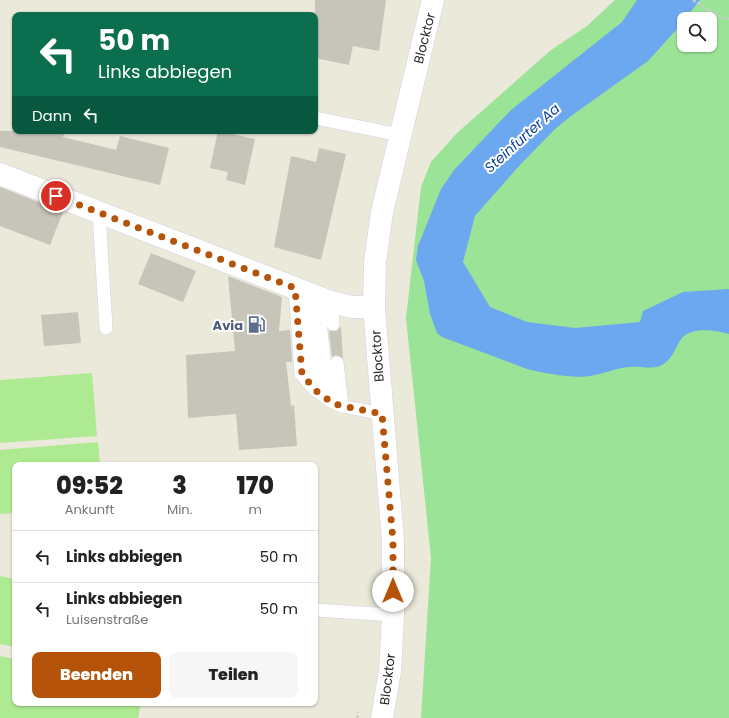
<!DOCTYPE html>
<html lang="de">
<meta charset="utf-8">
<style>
:root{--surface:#fff;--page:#f6f6f6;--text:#222;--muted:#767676;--line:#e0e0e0;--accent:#b45309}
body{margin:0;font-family:Poppins,sans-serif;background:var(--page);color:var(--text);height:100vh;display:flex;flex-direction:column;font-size:15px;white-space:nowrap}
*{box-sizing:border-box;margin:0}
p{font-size:13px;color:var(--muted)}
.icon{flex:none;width:22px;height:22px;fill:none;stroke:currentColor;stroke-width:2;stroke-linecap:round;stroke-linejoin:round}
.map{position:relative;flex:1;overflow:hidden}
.sheet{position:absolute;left:12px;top:462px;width:306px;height:244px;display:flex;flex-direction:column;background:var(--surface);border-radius:8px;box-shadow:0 1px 3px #0004}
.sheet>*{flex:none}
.banner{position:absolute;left:12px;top:12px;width:306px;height:122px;border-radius:8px;box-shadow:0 1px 3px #0004;background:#0b6e4f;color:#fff;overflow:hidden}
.fabs{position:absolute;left:677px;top:12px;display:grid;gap:8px}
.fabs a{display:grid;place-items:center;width:40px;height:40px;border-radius:8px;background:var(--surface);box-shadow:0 1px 3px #0004;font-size:20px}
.pin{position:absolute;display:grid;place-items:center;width:34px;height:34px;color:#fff;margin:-17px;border:2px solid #fff;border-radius:50%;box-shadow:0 1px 4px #0007}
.me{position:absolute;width:44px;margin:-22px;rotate:0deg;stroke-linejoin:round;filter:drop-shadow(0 0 3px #0008)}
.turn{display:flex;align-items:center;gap:14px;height:84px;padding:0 20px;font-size:18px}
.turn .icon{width:52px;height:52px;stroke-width:2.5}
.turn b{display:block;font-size:28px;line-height:34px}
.then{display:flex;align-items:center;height:38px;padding:0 20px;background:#0003;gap:8px;font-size:15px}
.eta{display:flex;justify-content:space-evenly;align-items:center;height:68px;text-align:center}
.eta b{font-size:24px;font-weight:800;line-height:28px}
.primary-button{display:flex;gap:8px;margin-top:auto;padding:8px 20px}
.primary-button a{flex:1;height:46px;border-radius:8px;background:var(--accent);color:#fff;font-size:16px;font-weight:800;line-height:46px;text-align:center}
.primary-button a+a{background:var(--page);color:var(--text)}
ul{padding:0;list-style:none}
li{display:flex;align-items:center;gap:12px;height:52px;padding:0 20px;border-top:1px solid var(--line)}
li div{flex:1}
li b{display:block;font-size:15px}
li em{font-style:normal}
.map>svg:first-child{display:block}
.green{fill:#9be396;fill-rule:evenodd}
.pitch{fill:#adea92}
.water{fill:#6ca8ef}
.building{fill:#c7c5ba}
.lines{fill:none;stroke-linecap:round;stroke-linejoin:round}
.service-casing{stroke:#d1d0e2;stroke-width:14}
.minor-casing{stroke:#d1d0e2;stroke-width:23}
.secondary-casing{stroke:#d1d0e2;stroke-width:23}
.path{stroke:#ccc;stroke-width:2.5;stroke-dasharray:3 2;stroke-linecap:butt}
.service{stroke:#fff;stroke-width:13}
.minor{stroke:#fff;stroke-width:22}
.secondary{stroke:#fff;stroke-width:22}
.route{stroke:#b45309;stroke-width:7;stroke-dasharray:0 12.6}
.labels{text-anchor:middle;stroke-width:4;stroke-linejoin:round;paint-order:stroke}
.street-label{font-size:13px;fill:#292929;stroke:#fff}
.service-label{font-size:13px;font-weight:bold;fill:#4e5e75;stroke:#fff;text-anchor:end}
.water-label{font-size:14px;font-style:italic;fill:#0d4399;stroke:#fff}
</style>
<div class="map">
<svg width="729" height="718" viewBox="0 0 729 718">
<rect width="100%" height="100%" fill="#ebe9da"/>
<path class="green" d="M 615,0 L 729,0 L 729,718 L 421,718 L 431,558 L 406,318 L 421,187 L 431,162 L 457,133 L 551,50 L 587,26 ZM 684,19 L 710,19 L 710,45 L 684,45 Z"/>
<path class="pitch" d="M 92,373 L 97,436 L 0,443 L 0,380 Z
M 98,442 L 100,465 L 15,465 L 15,513 L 0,514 L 0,450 Z
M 0,576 L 15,579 L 15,647 L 0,644 Z
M 0,656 L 15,659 L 15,703 L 141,703 L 138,718 L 0,718 Z"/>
<path class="water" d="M 637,0 L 700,0 L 677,29 L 648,61 L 571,116 L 555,129 L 520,165 L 475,216 L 463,262 L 490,307 L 527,322 L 575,328 L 640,322 L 643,311 L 683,292 L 729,289 L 729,334 C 716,331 693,326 682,338 C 675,347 673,359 662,365 C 653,370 639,366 629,367 C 616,368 603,374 590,376 C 575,379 542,373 527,369 L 442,337 L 437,333 L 430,314 L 424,281 L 416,260 L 418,246 L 441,189 L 454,170 L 511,110 L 622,22 Z"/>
<path class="building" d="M 315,0 L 386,0 L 379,51 L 353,46 L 349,65 L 315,58 Z
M 0,131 L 65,131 L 63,137 L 116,150 L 120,136 L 169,148 L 160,185 L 0,147 Z
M 218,131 L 255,139 L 245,185 L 226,180 L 228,172 L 210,168 Z
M 319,148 L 346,154 L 321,260 L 274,247 L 291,156 L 316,162 Z
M 0,187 L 63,212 L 50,245 L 0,226 Z
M 151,253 L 196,271 L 183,302 L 138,284 Z
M 228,276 L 282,297 L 279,331 L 290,330 L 292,362 L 286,362 L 291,406 L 294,405 L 297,446 L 239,450 L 236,414 L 188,418 L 186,355 L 235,351 Z
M 78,312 L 81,343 L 44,346 L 41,315 Z
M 341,326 L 343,358 L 336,355 L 332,357 L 329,331 L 337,331 Z"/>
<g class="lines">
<defs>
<path id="service" d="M 315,118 L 400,135
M 99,213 L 106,328
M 295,288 L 301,374 L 315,390
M 305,292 L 315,390 L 329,400
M 317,297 L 329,400 L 342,406
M 331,302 L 333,324
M 337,363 L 342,406 L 382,414
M 315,610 L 393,615"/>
<path id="minor" d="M 0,174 L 331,302 L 352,307 L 374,307"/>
<path id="secondary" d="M 382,718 L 390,671 L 393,615 L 393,541 L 374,307 L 375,262 L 382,212 L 433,0"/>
</defs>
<use href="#service" class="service-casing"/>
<use href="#minor" class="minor-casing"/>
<use href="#secondary" class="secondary-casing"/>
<path class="path" d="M 693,0 L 719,16 L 729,19
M 357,718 L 358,712"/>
<use href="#service" class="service"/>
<use href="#minor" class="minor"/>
<use href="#secondary" class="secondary"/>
</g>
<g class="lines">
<path class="route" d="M 56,196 L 295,288 L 302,374 L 315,390 L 334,404 L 382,414 L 393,541 L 393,591"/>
</g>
<defs>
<symbol id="fuel-bare" viewBox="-9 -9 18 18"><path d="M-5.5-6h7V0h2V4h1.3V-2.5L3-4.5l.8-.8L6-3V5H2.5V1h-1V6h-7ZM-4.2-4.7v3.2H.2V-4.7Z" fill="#5c6f8a" stroke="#fff" stroke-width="2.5" paint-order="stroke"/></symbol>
</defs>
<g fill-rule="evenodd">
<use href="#fuel-bare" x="244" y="312" width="25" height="25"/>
</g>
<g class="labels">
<g class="street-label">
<text transform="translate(424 38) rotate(-76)" y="5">Blocktor</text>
<text transform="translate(377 356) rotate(-94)" y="5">Blocktor</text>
<text transform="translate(387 679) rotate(-83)" y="5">Blocktor</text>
</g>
<g class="service-label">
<text x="243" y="330">Avia</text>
</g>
<g class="water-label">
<text transform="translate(522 138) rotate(-42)" y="5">Steinfurter Aa</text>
</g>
</g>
</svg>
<div class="fabs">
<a><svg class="icon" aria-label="search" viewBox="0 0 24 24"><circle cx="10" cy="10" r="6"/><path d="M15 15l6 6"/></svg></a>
</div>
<div class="pin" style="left:56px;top:196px;background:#d93025"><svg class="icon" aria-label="arrive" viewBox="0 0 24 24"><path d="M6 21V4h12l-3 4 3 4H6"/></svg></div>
<svg class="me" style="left:393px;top:591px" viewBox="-20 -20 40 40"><circle r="19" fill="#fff"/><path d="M0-13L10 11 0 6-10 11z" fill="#b45309"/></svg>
<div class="banner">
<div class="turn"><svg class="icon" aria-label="left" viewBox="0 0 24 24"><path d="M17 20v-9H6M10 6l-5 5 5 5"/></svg><div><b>50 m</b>Links abbiegen</div></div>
<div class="then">Dann<svg class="icon" aria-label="left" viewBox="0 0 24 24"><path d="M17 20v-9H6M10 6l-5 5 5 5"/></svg></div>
</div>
<section class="sheet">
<div class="eta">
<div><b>09:52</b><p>Ankunft</p></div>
<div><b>3</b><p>Min.</p></div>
<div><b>170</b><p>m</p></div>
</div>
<ul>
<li><svg class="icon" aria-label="left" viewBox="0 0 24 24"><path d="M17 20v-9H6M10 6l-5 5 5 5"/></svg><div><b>Links abbiegen</b></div><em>50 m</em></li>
<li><svg class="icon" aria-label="left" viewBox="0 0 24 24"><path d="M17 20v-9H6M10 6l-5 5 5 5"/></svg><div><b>Links abbiegen</b><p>Luisenstraße</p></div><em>50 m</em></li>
</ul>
<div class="primary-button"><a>Beenden</a><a>Teilen</a></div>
</section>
</div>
